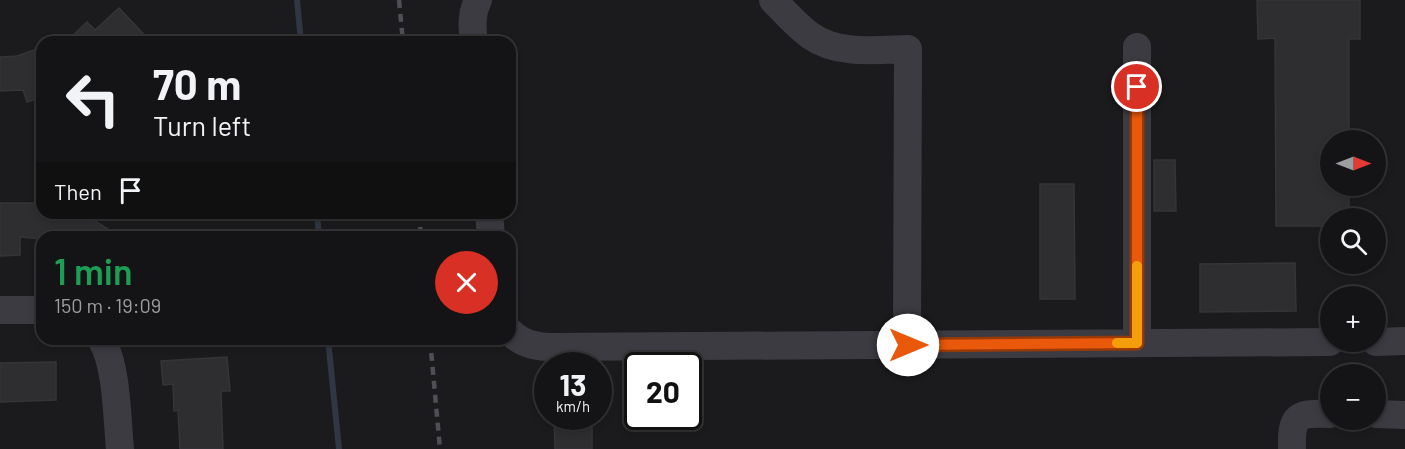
<!DOCTYPE html>
<meta charset="utf-8">
<style>
:root{--surface:#141416;--page:#1d1d1f;--text:#f1f3f6;--muted:#9d9ea1;--line:#333335}
body{margin:0;font-family:Barlow,sans-serif;background:var(--page);color:var(--text);height:100vh;display:flex;flex-direction:column;font-size:22px;white-space:nowrap}
*{box-sizing:border-box;margin:0}
p{font-size:20px;color:var(--muted)}
.icon{flex:none;width:33px;height:33px;fill:none;stroke:currentColor;stroke-width:2;stroke-linecap:round;stroke-linejoin:round}
.map{position:relative;flex:1;overflow:hidden}
.panel{position:absolute;left:36px;top:231px;width:480px;height:114px;display:flex;flex-direction:column;background:var(--surface);border-radius:18px;box-shadow:0 3px 9px #0003,0 0 0 2px var(--line)}
.panel>*{flex:none}
.hud{position:absolute;left:36px;top:36px;width:480px;height:183px;border-radius:18px;box-shadow:0 3px 9px #0003,0 0 0 2px var(--line);background:#141416;color:var(--text);overflow:hidden}
.needle{width:39px;rotate:90deg}
.fabs{position:absolute;left:1320px;top:130px;display:grid;gap:12px}
.fabs a{display:grid;place-items:center;width:66px;height:66px;border-radius:50%;background:var(--surface);box-shadow:0 3px 9px #0003,0 0 0 2px var(--line);font-size:30px}
.speed{position:absolute;left:534px;top:352px;display:flex;gap:12px;font-size:30px;font-weight:700;text-align:center}
.speed>*{display:grid;place-content:center;width:78px;height:78px;border-radius:50%;background:var(--surface);box-shadow:0 3px 9px #0003,0 0 0 2px var(--line);line-height:1}
.speed small{font-size:15px;font-weight:400}
.speed .limit{border:3px solid #111;border-radius:9px;background:#fff;color:#111}
.pin{position:absolute;display:grid;place-items:center;width:51px;height:51px;color:#fff;margin:-26px;border:3px solid #fff;border-radius:50%;box-shadow:0 2px 6px #0007}
.me{position:absolute;width:66px;margin:-33px;rotate:90deg;stroke-linejoin:round;filter:drop-shadow(0 0 4px #0008)}
.turn{display:flex;align-items:center;gap:21px;height:126px;padding:0 18px;font-size:27px}
.turn .icon{width:78px;height:78px;stroke-width:2.5}
.turn b{display:block;font-size:42px;line-height:51px}
.then{display:flex;align-items:center;height:57px;padding:0 18px;background:#0003;gap:12px;font-size:22px}
.round{display:grid;place-items:center;flex:none;width:63px;height:63px;border-radius:32px;background:var(--page)}
.summary{display:flex;align-items:center;justify-content:space-between;height:102px;padding:0 18px}
h1{font-size:36px;font-weight:600;line-height:45px;color:#1e9e55}
.map>svg:first-child{display:block}
.lines{fill:none;stroke-linecap:round;stroke-linejoin:round}
.stream{stroke:#303642;stroke-width:6}
.building{fill:#2e2e31;stroke:#353439;stroke-width:1.5}
.minor{stroke:#3c3b42;stroke-width:28}
.rail{stroke:#4e4f57;stroke-width:4.5;stroke-dasharray:8 6;stroke-linecap:butt}
.route-casing{stroke:#983908;stroke-width:15}
.route{stroke:#ea580c;stroke-width:10}
.slow{stroke:#f59e0b;stroke-width:10}
</style>
<div class="map">
<svg width="1405" height="449" viewBox="0 0 1405 449">
<rect width="100%" height="100%" fill="#1b1b1d"/>
<g class="lines">
<path class="stream" d="M 297,0 L 301,42
M 317,213 L 319,237
M 328,339 L 339,449"/>
</g>
<path class="building" d="M 1257,0 L 1360,0 L 1360,39 L 1349,39 L 1349,141 L 1330,141 L 1330,186 L 1349,186 L 1349,219 L 1330,219 L 1330,226 L 1276,226 L 1275,38 L 1258,39 Z
M 119,8 L 151,42 L 66,42 L 87,22 L 95,30 Z
M 42,47 L 42,97 L 27,102 L 23,90 L 0,91 L 0,57 L 17,56 Z
M 1154,160 L 1175,160 L 1176,211 L 1154,211 Z
M 1040,184 L 1074,184 L 1075,299 L 1040,299 Z
M 0,203 L 42,203 L 42,213 L 82,213 L 121,237 L 42,237 L 42,239 L 20,237 L 20,255 L 0,256 Z
M 1295,263 L 1296,311 L 1200,312 L 1200,264 Z
M 227,357 L 230,391 L 221,391 L 223,449 L 180,449 L 178,410 L 174,411 L 173,384 L 163,385 L 161,361 Z
M 56,362 L 56,400 L 0,402 L 0,363 Z
M 554,417 L 592,417 L 592,449 L 555,449 Z"/>
<g class="lines">
<path class="minor" d="M 773,0 C 785,12 797,26 811,36 C 838,55 876,50 908,49 L 907,345
M 474,42 C 472,27 471,14 478,0
M 1137,47 L 1137,343
M 489,213 L 491,237
M 0,310 L 42,310
M 510,332 C 521,343 533,346 548,347 L 1330,342
M 101,339 C 117,364 117,419 120,449
M 1376,342 L 1405,341
M 1376,414 L 1405,415
M 1292,449 C 1291,414 1298,413 1330,414"/>
<path class="rail" d="M 399,0 L 403,42
M 419,213 L 421,237
M 430,339 L 440,449"/>
</g>
<g class="lines">
<defs>
<path id="route" d="M 908,345 L 1137,343 L 1137,87"/>
</defs>
<use href="#route" class="route-casing"/>
<use href="#route" class="route"/>
<path class="slow" d="M 1117,343 L 1137,343 L 1137,266"/>
</g>
</svg>
<div class="fabs">
<a><svg class="needle" viewBox="-14 -14 28 28"><path d="M0-13l5 13h-10z" fill="#e53935"/><path d="M0 13l5-13h-10z" fill="#9d9ea1"/></svg></a>
<a><svg class="icon" aria-label="search" viewBox="0 0 24 24"><circle cx="10" cy="10" r="6"/><path d="M15 15l6 6"/></svg></a>
<a>+</a>
<a>−</a>
</div>
<div class="speed"><div>13<small>km/h</small></div><div class="limit">20</div></div>
<div class="pin" style="left:1137px;top:87px;background:#d93025"><svg class="icon" aria-label="arrive" viewBox="0 0 24 24"><path d="M6 21V4h12l-3 4 3 4H6"/></svg></div>
<svg class="me" style="left:908px;top:345px" viewBox="-20 -20 40 40"><circle r="19" fill="#fff"/><path d="M0-13L10 11 0 6-10 11z" fill="#ea580c"/></svg>
<div class="hud">
<div class="turn"><svg class="icon" aria-label="left" viewBox="0 0 24 24"><path d="M17 20v-9H6M10 6l-5 5 5 5"/></svg><div><b>70 m</b>Turn left</div></div>
<div class="then">Then<svg class="icon" aria-label="arrive" viewBox="0 0 24 24"><path d="M6 21V4h12l-3 4 3 4H6"/></svg></div>
</div>
<section class="panel">
<div class="summary"><div><h1>1 min</h1><p>150 m · 19:09</p></div><a class="round" style="background:#d93025;color:#fff"><svg class="icon" aria-label="close" viewBox="0 0 24 24"><path d="M6 6l12 12M18 6L6 18"/></svg></a></div>
</section>
</div>
